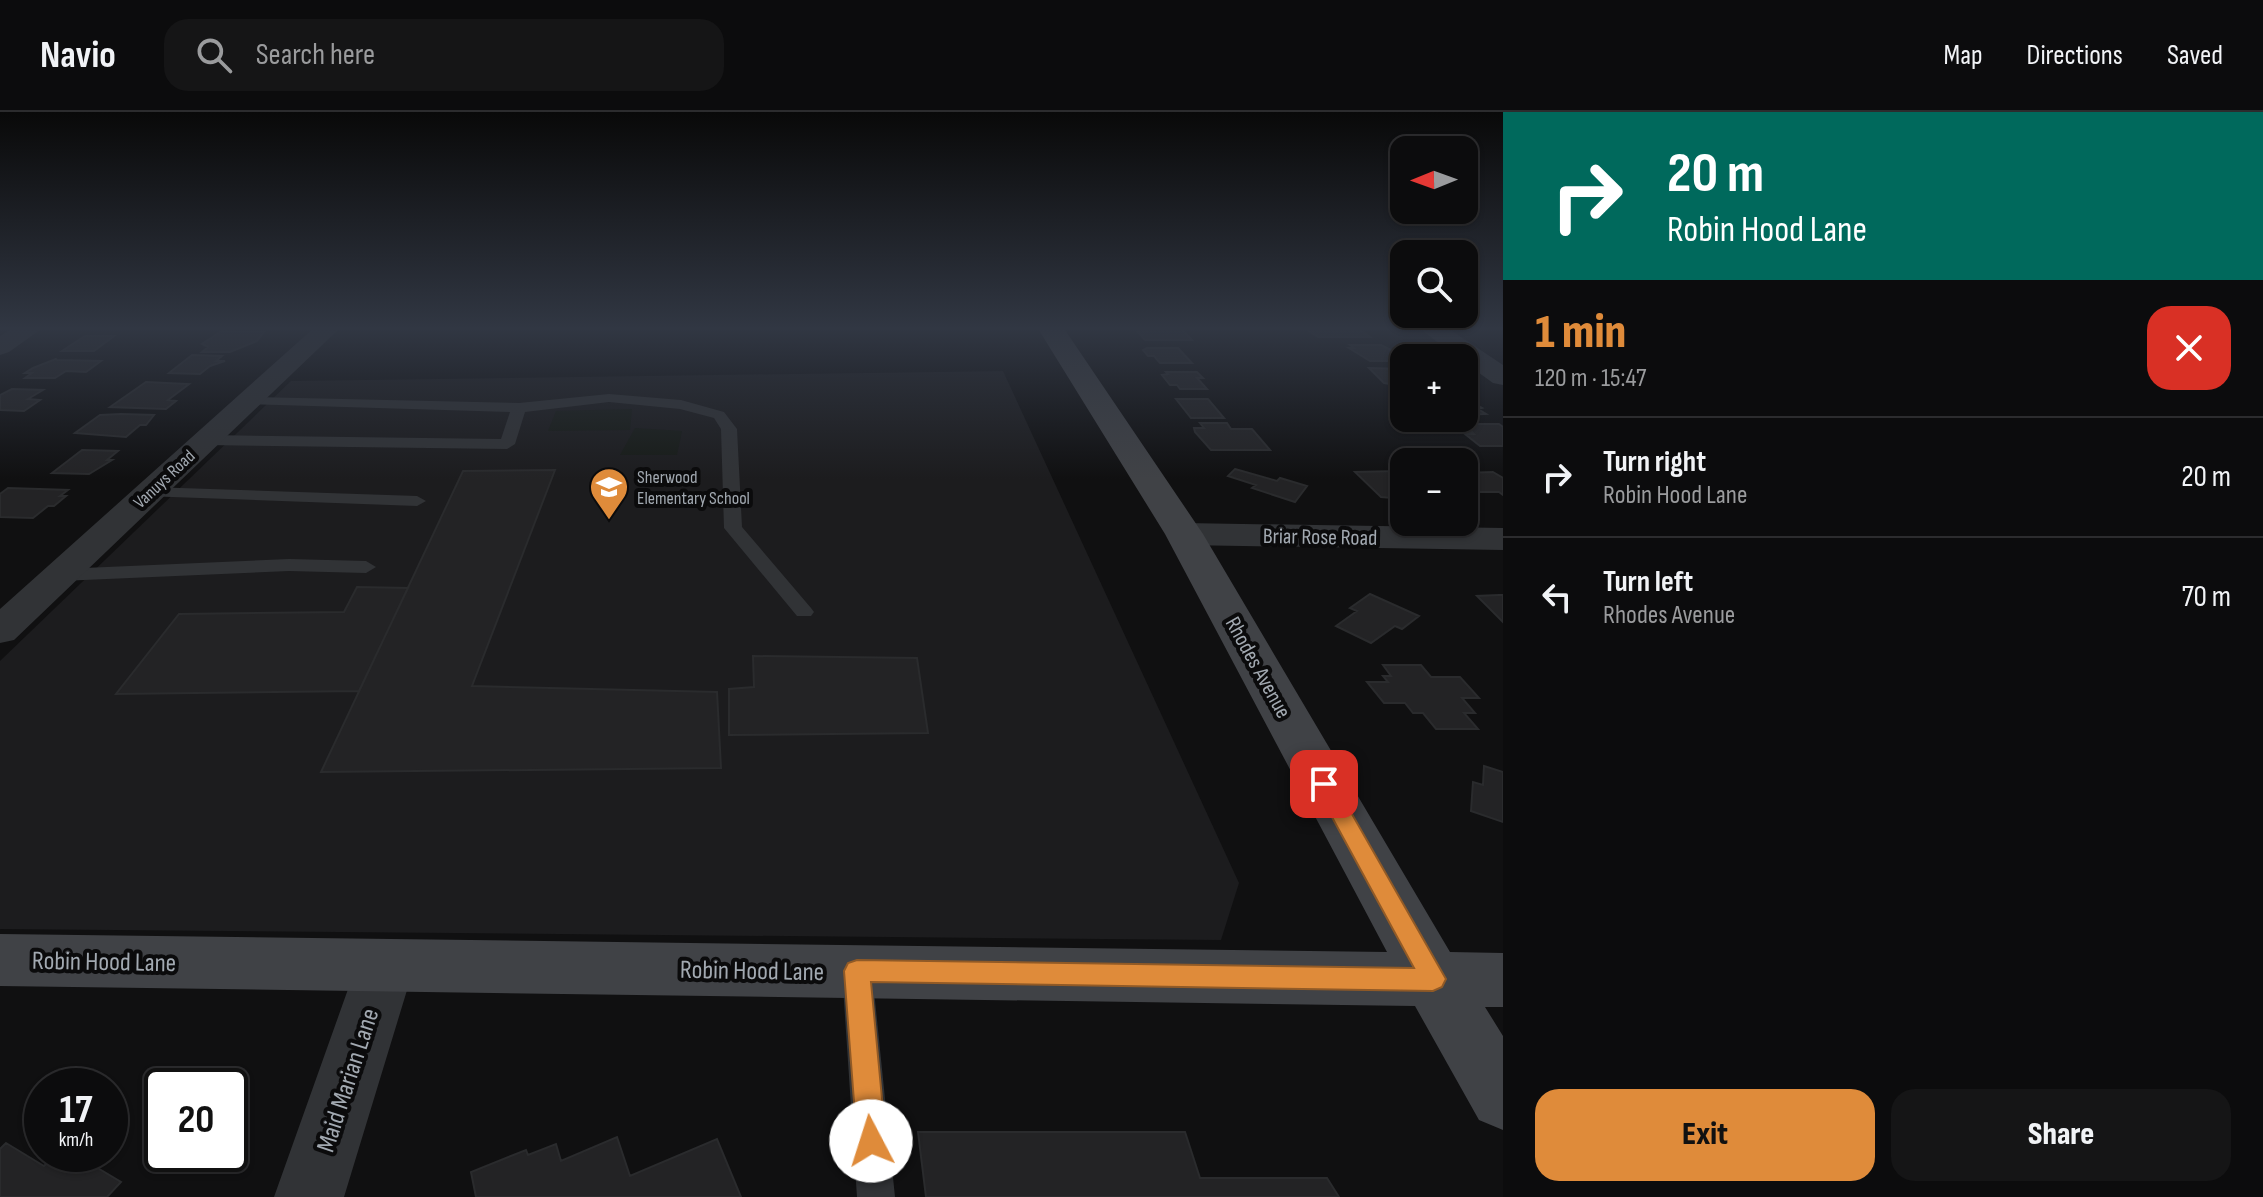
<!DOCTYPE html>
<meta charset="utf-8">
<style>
:root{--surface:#0c0c0d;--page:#151516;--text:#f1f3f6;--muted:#9a9b9d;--line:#2c2c2e;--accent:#df8b3a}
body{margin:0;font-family:"Sofia Sans Condensed",sans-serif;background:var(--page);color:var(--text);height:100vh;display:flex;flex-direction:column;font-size:30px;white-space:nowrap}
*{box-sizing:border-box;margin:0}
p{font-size:26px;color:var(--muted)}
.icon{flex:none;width:44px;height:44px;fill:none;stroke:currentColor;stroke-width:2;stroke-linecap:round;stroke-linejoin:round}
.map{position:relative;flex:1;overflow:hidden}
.drawer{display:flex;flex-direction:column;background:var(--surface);width:760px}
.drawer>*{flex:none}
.hud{background:#00695c;color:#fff;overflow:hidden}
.needle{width:52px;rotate:269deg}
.buttons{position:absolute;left:1390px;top:24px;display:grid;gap:16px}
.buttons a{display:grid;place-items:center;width:88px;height:88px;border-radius:16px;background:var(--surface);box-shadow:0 2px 6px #0004,0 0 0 2px var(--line);font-size:40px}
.speed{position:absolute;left:24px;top:956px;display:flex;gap:16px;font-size:40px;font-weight:700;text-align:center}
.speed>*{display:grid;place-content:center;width:104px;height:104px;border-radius:50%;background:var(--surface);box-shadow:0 2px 6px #0004,0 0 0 2px var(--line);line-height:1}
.speed small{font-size:20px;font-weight:400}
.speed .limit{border:4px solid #111;border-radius:12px;background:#fff;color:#111}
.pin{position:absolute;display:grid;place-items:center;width:68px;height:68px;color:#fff;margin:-34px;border-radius:16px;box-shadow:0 4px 12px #0006}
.me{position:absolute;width:88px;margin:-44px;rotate:355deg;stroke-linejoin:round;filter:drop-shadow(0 0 6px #0008)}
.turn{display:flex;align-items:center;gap:28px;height:168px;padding:0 32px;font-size:36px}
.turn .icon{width:104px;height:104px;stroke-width:2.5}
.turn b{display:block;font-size:56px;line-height:68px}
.round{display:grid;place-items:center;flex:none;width:84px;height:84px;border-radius:24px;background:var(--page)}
.summary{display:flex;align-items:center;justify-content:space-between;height:136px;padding:0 32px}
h1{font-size:48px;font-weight:800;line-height:60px;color:var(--accent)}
.action{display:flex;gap:16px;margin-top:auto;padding:16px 32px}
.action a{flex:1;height:92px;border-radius:24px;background:var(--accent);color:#111;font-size:32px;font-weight:800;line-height:92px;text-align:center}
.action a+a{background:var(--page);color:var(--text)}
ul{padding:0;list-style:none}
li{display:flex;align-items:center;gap:24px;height:120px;padding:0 32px;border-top:2px solid var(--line)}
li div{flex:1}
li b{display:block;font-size:30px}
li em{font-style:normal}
header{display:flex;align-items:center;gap:48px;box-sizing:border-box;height:112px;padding:0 40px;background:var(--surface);border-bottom:2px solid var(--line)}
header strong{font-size:38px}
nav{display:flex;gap:44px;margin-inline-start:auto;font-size:28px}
.search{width:560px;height:72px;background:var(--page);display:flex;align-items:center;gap:20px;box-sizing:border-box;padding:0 28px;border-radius:24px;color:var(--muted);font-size:30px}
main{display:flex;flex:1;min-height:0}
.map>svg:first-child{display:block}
.built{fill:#1c1c1e}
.green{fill:#171b17}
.building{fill:#232325;stroke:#2a2b2d;stroke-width:2}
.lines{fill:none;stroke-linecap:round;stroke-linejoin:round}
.lane{fill:#313336;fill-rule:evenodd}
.street{fill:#313336;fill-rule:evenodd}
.secondary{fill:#404246;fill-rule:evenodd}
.route{fill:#df8b3a;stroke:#915a26;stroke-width:2}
.labels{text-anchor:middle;stroke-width:8;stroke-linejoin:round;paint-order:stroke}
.far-poi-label{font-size:18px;fill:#a2a9b1;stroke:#0b0b0c;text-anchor:start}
.far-street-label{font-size:18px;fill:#a2a9b1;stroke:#0b0b0c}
.street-label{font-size:22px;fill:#a2a9b1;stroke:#0b0b0c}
.near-street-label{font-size:26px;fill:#a2a9b1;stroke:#0b0b0c}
</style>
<header>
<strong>Navio</strong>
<div class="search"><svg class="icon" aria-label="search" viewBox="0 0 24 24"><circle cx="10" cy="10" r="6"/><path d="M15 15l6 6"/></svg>Search here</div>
<nav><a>Map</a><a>Directions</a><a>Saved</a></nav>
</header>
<main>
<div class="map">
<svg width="1503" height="1085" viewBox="0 0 1503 1085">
<rect width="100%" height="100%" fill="#101011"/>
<path class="built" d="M 1003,259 L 1239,771 L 1221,828 L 0,817 L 0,549 L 291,269 Z"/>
<path class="green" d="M 632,297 L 630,318 L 548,319 L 556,299 Z
M 635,316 L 682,319 L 677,343 L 620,343 Z"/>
<path class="building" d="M 1134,215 L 1180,215 L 1192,228 L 1145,228 Z
M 1303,215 L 1356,215 L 1370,225 L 1318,225 Z
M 222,219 L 264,220 L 257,229 L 230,240 L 202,240 L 208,235 L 202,232 Z
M 85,224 L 114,224 L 94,239 L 62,239 Z
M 1350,233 L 1381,233 L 1395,240 L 1392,240 L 1402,249 L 1370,249 L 1349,236 L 1354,236 Z
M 1147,236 L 1178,236 L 1192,251 L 1160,251 L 1154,244 L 1148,244 L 1143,238 Z
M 192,243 L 222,244 L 216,249 L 225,249 L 210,254 L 200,262 L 169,261 Z
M 56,247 L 57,248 L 101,249 L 86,260 L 66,259 L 55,266 L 25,266 L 32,261 L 25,261 L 33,256 Z
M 1369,256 L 1404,257 L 1404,274 L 1384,271 Z
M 1166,260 L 1197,260 L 1203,266 L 1197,266 L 1207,277 L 1180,277 L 1177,273 L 1170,273 L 1162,263 L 1168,262 Z
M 146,270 L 189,272 L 168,288 L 176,289 L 166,297 L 110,295 Z
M 12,277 L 43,278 L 28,287 L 40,288 L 24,299 L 0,298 L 0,283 Z
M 1464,286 L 1482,296 L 1478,297 L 1486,302 L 1464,303 Z
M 1176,287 L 1208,287 L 1224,306 L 1191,306 Z
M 100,303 L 121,302 L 154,303 L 146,313 L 140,313 L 126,325 L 75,321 Z
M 1200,311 L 1227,311 L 1231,317 L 1252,317 L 1270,338 L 1211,338 L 1195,320 L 1194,316 L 1204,316 Z
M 1452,312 L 1499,312 L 1503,315 L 1503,334 L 1480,334 L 1465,322 L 1474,322 L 1472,320 L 1462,320 Z
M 82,338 L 118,339 L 107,348 L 112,348 L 89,362 L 52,361 Z
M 1235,357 L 1277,369 L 1280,366 L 1307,374 L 1295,390 L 1252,376 L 1256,373 L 1228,364 Z
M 555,358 L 472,574 L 717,580 L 721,656 L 321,660 L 463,359 Z
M 1400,359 L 1404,363 L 1404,387 L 1381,385 L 1355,360 Z
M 1493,360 L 1503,366 L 1503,383 L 1499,380 L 1478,380 L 1464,368 L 1464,361 Z
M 8,376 L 68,378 L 60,384 L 66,384 L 54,394 L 48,394 L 33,406 L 0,405 L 0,382 Z
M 357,475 L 408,476 L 359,579 L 116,582 L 179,502 L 344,500 Z
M 1370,482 L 1419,504 L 1402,517 L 1395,514 L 1371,531 L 1336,514 L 1357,499 L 1350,496 Z
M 1499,483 L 1503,483 L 1503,510 L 1477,484 Z
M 753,544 L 917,546 L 928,621 L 729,623 L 729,577 L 754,575 Z
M 1383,553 L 1421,553 L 1431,565 L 1460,565 L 1479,586 L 1462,586 L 1475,601 L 1464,601 L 1478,617 L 1436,617 L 1423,601 L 1413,601 L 1405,591 L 1384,591 L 1367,570 L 1388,570 L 1383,564 L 1391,564 Z
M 1484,654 L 1503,660 L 1503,710 L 1471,699 L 1473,670 L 1483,673 Z
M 918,1020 L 1185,1020 L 1200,1066 L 1327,1066 L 1339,1085 L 926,1085 Z
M 617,1025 L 630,1064 L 717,1027 L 741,1085 L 476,1085 L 471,1060 L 526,1038 L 528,1043 L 556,1032 L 561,1049 Z
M 6,1031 L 44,1054 L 56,1042 L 74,1042 L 121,1070 L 107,1085 L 0,1085 L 0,1037 Z"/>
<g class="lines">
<path class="lane" d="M 609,282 L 681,288 L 724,300 L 737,317 L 742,415 L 811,496 L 814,500 L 811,504 L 797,504 L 724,416 L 721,317 L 714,306 L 680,297 L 609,290 L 525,300 L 515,332 L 507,337 L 206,333 L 198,328 L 206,323 L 501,327 L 510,300 L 244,292 L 242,289 L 249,285 L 519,291 Z
M 150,375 L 417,384 L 426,389 L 417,394 L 144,384 L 141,380 Z
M 289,447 L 366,449 L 376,455 L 366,461 L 289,459 L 61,469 L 51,463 L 61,457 Z
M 857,846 L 868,850 L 872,859 L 895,1085 L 857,1085 L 842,859 L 846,850 Z"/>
<path class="street" d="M 15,215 L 44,215 L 9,240 L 0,243 L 0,224 Z
M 315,215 L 341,215 L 14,528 L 0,531 L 0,497 Z
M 1418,215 L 1446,215 L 1503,253 L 1503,273 L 1493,271 L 1464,250 L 1464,246 L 1458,246 Z
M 1184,411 L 1503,416 L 1503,438 L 1184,433 L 1171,430 L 1166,422 L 1171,414 Z
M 386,827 L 407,834 L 415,852 L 344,1085 L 274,1085 L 357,852 L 365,834 Z"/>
<path class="secondary" d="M 1037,215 L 1063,215 L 1203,422 L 1450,840 L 1503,841 L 1503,895 L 1485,895 L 1503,924 L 1503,1018 L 1479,1008 L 1415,894 L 0,874 L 0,822 L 1387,840 L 1165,422 Z"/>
</g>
<linearGradient id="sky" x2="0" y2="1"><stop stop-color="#090909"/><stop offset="0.59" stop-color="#313743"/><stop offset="1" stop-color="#313743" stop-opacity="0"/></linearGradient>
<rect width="1503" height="367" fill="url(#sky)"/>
<path class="route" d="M 1324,665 L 1332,667 L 1442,860 L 1446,867 L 1442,875 L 1433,879 L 871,870 L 886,1029 L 882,1039 L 871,1043 L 861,1039 L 857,1029 L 844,859 L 848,851 L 857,848 L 1414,856 L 1314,672 L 1317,667 Z"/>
<defs>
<symbol id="school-pin" viewBox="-11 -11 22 30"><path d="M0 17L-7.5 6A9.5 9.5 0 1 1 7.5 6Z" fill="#df8b3a" stroke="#0b0b0c"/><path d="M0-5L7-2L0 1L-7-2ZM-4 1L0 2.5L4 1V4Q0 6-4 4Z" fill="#fff"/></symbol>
</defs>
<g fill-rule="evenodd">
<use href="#school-pin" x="587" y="353" width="44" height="60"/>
</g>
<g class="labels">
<g class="far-poi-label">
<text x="637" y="371">Sherwood<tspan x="637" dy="21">Elementary School</tspan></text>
</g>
<g class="far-street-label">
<text transform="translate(164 367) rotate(-43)" y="6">Vanuys Road</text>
</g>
<g class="street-label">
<text transform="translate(1320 424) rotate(1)" y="8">Briar Rose Road</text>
<text transform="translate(1259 555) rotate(61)" y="8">Rhodes Avenue</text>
</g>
<g class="near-street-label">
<text transform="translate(104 849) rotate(1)" y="9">Robin Hood Lane</text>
<text transform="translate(752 858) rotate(1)" y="9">Robin Hood Lane</text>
<text transform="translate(347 968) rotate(-72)" y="9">Maid Marian Lane</text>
</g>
</g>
</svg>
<div class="buttons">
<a><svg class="needle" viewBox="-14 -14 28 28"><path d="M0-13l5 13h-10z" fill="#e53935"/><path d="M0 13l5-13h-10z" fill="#9a9b9d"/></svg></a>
<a><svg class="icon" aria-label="search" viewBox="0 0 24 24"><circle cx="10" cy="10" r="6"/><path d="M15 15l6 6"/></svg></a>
<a>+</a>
<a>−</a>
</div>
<div class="speed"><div>17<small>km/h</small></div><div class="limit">20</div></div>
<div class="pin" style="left:1324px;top:672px;background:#d93025"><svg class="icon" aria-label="arrive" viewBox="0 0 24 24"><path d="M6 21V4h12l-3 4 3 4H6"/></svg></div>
<svg class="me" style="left:871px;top:1029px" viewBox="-20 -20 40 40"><circle r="19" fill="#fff"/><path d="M0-13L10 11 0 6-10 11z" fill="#df8b3a"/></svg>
</div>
<section class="drawer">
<div class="hud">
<div class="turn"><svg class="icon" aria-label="right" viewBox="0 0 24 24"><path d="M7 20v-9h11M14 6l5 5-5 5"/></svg><div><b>20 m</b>Robin Hood Lane</div></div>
</div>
<div class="summary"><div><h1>1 min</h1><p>120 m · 15:47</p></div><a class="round" style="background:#d93025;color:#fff"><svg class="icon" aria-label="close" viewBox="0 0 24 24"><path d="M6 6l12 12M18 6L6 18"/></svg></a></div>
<ul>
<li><svg class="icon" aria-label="right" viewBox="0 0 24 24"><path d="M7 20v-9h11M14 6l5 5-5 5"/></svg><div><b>Turn right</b><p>Robin Hood Lane</p></div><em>20 m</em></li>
<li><svg class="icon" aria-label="left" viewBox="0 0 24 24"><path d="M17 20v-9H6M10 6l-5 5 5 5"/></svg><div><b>Turn left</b><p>Rhodes Avenue</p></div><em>70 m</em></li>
</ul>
<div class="action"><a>Exit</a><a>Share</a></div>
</section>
</main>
